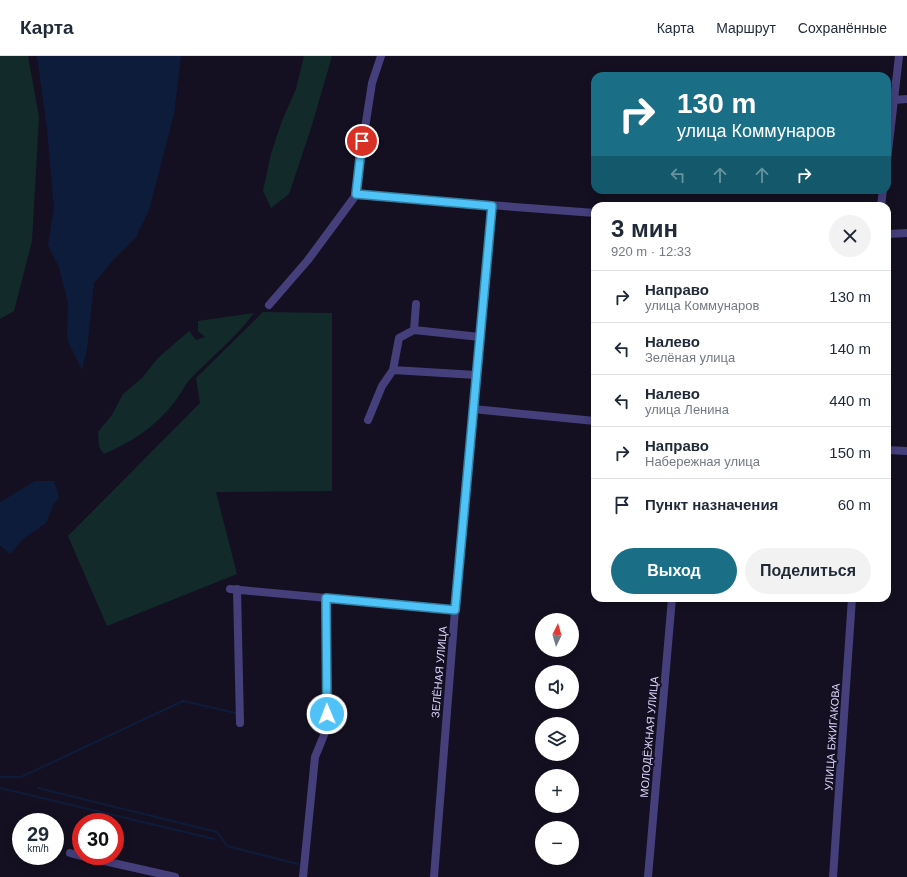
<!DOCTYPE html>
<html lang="ru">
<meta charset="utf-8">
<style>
:root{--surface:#fff;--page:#f2f2f3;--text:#1f2937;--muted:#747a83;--line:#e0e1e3;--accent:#1a6f86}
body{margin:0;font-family:Arial,sans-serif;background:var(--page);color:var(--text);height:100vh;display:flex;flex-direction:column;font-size:15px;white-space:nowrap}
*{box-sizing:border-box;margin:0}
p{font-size:13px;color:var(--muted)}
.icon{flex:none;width:22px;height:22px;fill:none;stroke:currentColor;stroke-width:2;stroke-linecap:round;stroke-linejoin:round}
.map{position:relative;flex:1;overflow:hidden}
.sheet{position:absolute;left:591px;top:146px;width:300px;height:400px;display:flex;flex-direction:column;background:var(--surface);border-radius:12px;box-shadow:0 2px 10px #0003}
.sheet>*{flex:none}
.hud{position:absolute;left:591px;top:16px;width:300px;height:122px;border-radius:12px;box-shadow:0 2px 10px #0003;background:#1a6f86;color:#fff;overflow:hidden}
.needle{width:26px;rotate:5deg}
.buttons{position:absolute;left:535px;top:557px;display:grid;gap:8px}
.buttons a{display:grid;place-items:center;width:44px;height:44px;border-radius:50%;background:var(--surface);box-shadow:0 2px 10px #0003;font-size:20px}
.speed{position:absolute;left:12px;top:757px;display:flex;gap:8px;font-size:20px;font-weight:700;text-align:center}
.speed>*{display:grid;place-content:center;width:52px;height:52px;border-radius:50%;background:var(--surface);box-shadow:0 2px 10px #0003;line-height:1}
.speed small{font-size:10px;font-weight:400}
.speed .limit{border:6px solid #d22;background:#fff;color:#111}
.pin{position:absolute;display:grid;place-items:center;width:34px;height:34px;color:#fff;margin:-17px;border:2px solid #fff;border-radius:50%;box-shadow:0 1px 4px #0007}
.me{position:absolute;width:44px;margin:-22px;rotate:359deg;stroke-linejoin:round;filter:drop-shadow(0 0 3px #0008)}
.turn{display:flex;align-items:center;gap:14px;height:84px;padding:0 20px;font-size:18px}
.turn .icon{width:52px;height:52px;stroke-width:2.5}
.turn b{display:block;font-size:28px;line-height:34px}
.lanes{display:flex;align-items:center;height:38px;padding:0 20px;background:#0003;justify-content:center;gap:20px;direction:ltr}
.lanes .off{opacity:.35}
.round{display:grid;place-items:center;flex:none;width:42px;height:42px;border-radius:21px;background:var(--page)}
.head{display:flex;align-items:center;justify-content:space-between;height:68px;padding:0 20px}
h1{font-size:24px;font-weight:700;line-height:30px}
.primary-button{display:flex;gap:8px;margin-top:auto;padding:8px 20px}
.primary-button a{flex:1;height:46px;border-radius:24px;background:var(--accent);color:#fff;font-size:16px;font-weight:700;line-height:46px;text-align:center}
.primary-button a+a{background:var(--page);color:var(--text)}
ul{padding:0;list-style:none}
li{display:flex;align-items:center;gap:12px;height:52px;padding:0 20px;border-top:1px solid var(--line)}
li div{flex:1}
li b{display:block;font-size:15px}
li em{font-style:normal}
header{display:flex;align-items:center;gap:24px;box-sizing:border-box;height:56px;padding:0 20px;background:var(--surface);border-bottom:1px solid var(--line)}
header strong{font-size:19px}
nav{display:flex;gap:22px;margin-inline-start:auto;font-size:14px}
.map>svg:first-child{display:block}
.green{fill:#132a2b}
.water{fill:#0e1c3c}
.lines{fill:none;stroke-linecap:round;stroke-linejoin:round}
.stream{stroke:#0e1c3c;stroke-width:2}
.minor{stroke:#453f7c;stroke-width:8}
.route-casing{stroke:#337fa1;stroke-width:10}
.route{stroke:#4fc3f7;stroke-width:7}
.labels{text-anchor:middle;stroke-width:4;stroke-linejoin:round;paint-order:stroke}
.street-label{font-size:11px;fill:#dbd4fb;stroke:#141021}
</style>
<header>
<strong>Карта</strong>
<nav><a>Карта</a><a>Маршрут</a><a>Сохранённые</a></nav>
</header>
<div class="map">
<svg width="907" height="821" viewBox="0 0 907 821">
<rect width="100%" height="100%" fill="#141021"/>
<path class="green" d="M 0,0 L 28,0 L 39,61 L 32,185 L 14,255 L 0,263 Z
M 304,0 L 332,0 L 312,69 L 289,138 L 271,152 L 263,135 L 271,98 L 282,65 L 296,33 Z
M 263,256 L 332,257 L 332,435 L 216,436 L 237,518 L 107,570 L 68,480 L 200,347 L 196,322 Z
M 254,257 C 236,281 213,300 192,321 C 184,329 180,340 173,348 C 154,372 131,386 104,398 L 99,391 L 98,376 L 112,359 L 123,338 L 142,322 L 158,302 L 189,275 L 196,284 L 205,281 L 198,275 L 198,265 Z"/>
<path class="water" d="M 37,0 L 181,0 L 174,58 L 149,154 L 136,181 L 114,203 L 94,227 L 87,293 L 82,314 L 67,283 L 68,247 L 59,211 L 48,189 L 54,152 L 47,73 Z
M 35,425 L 54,425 L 59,441 L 53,449 L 46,467 L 23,483 L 10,498 L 0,489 L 0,446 Z"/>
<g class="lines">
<path class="stream" d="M 0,721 L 21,721 L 183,645 L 236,657
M 0,732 L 214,783
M 38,732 L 217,776 L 227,790 L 298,808"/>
<path class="minor" d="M 894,44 L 907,43
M 887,104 L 899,0
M 356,139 L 595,157
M 881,150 L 883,134
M 887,178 L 907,177
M 416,248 L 414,274 L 480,281
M 269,249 L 308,204 L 356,139 L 363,85 L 372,27 L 381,0
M 393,314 L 399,282 L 414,274
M 473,353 L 595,365
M 368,364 L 382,330 L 393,314 L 476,319
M 887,394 L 907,395
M 230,533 L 455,554
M 237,533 L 240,667
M 70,797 L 81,800
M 82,800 L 175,821
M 303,821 L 315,701 L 324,679 L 327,658 L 326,542
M 434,821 L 455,554 L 492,150
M 648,821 L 672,542
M 833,821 L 852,542"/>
</g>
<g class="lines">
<defs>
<path id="route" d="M 327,658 L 326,542 L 455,554 L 492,150 L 356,138 L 362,85"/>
</defs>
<use href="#route" class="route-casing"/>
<use href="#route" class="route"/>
</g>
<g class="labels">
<g class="street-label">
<text transform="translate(439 616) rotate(-85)" y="4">ЗЕЛЁНАЯ УЛИЦА</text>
<text transform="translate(649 681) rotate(-85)" y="4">МОЛОДЁЖНАЯ УЛИЦА</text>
<text transform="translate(832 681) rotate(-86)" y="4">УЛИЦА БЖИГАКОВА</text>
</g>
</g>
</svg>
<div class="buttons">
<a><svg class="needle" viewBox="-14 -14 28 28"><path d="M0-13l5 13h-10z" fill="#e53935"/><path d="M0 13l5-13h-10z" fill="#747a83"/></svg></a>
<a><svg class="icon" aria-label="sound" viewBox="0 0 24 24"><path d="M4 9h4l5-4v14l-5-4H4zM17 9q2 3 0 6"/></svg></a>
<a><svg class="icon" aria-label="layers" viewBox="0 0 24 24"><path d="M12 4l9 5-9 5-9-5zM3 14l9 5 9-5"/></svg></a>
<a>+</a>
<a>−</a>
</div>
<div class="speed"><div>29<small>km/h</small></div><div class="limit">30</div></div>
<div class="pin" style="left:362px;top:85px;background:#d93025"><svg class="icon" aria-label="arrive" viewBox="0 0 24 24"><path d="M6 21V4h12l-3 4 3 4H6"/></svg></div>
<svg class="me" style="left:327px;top:658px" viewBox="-20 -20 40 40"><circle r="17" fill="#4fc3f7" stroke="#fff" stroke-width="3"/><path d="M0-11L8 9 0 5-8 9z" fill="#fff"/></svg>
<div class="hud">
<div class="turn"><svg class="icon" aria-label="right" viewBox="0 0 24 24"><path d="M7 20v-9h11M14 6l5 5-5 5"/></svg><div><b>130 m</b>улица Коммунаров</div></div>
<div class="lanes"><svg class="icon off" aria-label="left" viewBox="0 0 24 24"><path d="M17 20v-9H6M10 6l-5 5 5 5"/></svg><svg class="icon off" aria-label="ahead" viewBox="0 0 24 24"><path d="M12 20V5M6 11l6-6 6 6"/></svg><svg class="icon off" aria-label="ahead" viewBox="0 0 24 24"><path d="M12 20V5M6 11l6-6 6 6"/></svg><svg class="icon" aria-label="right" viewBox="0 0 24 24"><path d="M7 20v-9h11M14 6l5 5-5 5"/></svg></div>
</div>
<section class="sheet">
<div class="head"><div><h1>3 мин</h1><p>920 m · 12:33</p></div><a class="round"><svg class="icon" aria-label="close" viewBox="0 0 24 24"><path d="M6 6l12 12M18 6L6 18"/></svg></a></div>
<ul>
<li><svg class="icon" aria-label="right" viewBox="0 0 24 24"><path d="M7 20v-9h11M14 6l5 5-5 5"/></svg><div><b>Направо</b><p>улица Коммунаров</p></div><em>130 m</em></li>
<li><svg class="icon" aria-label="left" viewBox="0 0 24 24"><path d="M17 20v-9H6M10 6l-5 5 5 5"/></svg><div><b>Налево</b><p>Зелёная улица</p></div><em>140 m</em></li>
<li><svg class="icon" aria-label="left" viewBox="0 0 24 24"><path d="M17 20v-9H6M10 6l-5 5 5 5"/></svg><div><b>Налево</b><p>улица Ленина</p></div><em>440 m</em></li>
<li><svg class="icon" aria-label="right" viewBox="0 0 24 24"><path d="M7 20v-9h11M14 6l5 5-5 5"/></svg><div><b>Направо</b><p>Набережная улица</p></div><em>150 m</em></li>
<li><svg class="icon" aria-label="arrive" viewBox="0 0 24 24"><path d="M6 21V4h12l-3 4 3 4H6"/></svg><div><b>Пункт назначения</b></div><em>60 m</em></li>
</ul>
<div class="primary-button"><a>Выход</a><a>Поделиться</a></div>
</section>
</div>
